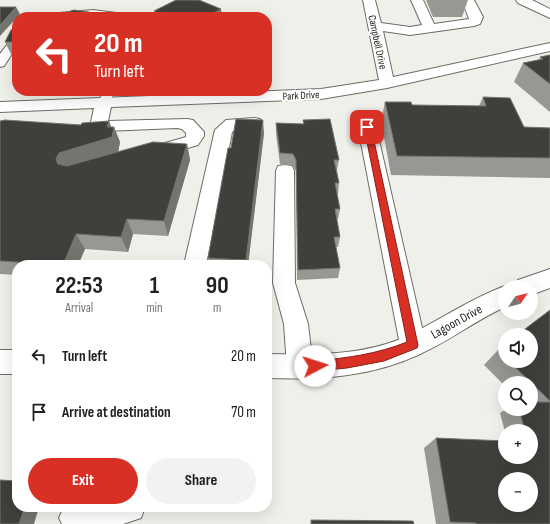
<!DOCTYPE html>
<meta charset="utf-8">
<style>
:root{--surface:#fff;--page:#f2f2f2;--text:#202124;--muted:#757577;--accent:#d93025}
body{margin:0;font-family:"Sofia Sans Condensed",sans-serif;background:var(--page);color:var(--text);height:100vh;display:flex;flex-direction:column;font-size:15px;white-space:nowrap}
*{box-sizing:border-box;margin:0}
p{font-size:13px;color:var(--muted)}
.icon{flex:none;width:22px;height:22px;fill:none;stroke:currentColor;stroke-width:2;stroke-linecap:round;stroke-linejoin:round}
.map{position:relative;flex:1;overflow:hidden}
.drawer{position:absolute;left:12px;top:260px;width:260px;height:252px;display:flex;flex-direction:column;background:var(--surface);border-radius:16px;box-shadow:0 4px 16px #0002}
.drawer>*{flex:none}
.hud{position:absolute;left:12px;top:12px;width:260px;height:84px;border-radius:16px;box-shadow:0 4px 16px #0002;background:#d93025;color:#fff;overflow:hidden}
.needle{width:26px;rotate:55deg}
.fabs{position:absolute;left:498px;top:280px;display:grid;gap:8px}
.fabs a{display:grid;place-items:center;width:40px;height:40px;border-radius:50%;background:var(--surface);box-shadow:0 4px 16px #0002;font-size:20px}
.pin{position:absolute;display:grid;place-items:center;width:34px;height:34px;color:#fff;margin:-17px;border-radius:8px;box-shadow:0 2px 6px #0006}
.me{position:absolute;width:44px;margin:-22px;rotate:85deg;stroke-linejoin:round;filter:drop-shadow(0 0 3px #0008)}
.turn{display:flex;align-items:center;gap:14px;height:84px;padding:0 16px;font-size:18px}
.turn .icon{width:52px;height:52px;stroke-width:2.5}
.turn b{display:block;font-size:28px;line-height:34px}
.eta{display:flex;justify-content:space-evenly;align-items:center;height:68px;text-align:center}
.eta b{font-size:24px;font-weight:700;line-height:28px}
.cta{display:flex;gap:8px;margin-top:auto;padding:8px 16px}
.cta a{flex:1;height:46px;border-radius:24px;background:var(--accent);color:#fff;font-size:16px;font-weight:700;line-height:46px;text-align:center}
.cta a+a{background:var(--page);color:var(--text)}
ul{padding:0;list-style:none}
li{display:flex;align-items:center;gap:12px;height:56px;padding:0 16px}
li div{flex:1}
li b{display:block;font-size:15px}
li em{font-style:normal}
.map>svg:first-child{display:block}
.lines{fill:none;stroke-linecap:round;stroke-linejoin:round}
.service-casing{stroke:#6b6d67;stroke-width:2}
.minor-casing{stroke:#6b6d67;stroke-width:2}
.tertiary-casing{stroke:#6b6d67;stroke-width:2}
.service{fill:#fff;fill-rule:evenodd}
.minor{fill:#fff;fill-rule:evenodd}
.tertiary{fill:#fff;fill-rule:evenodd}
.wall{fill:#979892}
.shaded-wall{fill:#74756f}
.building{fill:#3f403b;stroke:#74756f;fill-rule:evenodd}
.route{fill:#d93025;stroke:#8d1f18}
.labels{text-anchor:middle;stroke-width:4;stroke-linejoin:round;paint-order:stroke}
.far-street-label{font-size:11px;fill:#252523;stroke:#fff}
.street-label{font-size:13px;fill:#252523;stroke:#fff}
</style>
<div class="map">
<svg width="550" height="524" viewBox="0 0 550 524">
<rect width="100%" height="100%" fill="#eff0e9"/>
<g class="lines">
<defs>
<path id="service" d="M 93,10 L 124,14 L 129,17 L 43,17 L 48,14 Z
M 17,36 L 17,46 L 4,66 L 0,67 L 0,54 L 13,37 Z
M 104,91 L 116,91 L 108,104 L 104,106 L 98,102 Z"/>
<path id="minor" d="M 363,0 L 375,0 L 381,23 L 410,27 L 422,25 L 411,0 L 423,0 L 434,24 L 469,19 L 462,0 L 474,0 L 483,17 L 480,24 L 474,26 L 410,35 L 383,31 L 393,77 L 550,43 L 550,51 L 387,88 L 321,99 L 111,107 L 108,121 L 187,119 L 193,120 L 204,132 L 204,136 L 198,145 L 157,157 L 151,155 L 148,151 L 151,147 L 186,137 L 186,133 L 182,129 L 177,128 L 105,131 L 99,130 L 91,122 L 94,108 L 0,112 L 0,102 L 321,89 L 379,80 Z
M 516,0 L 532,0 L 550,9 L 550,18 L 518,3 Z
M 254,118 L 260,119 L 262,123 L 260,127 L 236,129 L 232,132 L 206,265 L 184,265 L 215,130 L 226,120 Z
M 367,122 L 373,123 L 376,127 L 426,345 L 422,353 L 413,357 L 404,353 L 400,345 L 358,127 L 361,123 Z
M 285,165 L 292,166 L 294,171 L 295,283 L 308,324 L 313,367 L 309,376 L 300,379 L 291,376 L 287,367 L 284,324 L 273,283 L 276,171 L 278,166 Z
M 64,507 L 145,507 L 141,518 L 123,524 L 62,524 L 59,518 Z"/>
<path id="tertiary" d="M 550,269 L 550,288 L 531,295 L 531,287 L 515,287 L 518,280 Z
M 505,286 L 508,287 L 505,287 L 505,307 C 476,320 451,340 422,353 C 373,377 320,380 267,378 L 267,354 C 312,355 363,356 405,337 C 439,321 469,299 505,286 Z
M 0,350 L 17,350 L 17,374 L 0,374 Z"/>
</defs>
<use href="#service" class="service-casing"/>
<use href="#minor" class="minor-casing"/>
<use href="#tertiary" class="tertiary-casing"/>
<use href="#service" class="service"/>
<use href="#minor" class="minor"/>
<use href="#tertiary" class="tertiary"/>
</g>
<path class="wall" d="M 426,0 L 468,0 L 462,17 L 433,17 Z
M 154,11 L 222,17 L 155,17 Z
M 17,28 L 17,57 L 12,56 L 5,42 Z
M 550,55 L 550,112 L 514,82 L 523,63 L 539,60 L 540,57 Z
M 483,97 L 524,127 L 550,128 L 550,178 L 391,175 L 381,121 L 385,102 L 412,105 L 479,106 Z
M 303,120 L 339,160 L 337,170 L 339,183 L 338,194 L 337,194 L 340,209 L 338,219 L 337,219 L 340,237 L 338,247 L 336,247 L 340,268 L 338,278 L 297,280 L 296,171 L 292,165 L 280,164 L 276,134 L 276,123 L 303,124 Z
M 0,121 L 81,125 L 109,121 L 111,127 L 114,127 L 120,142 L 118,152 L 187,144 L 190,160 L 168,236 L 133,234 L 128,252 L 85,249 L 78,265 L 17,265 L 17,275 L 0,274 Z
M 264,133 L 248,265 L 209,265 L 208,258 L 231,148 Z
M 550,310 L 550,524 L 436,524 L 424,448 L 436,438 L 531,457 L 531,431 L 505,431 L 505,432 L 500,413 L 506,409 L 531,409 L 531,383 L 505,383 L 505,386 L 484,365 L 498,350 L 505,344 L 505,361 L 531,361 Z"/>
<path class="shaded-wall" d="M 16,7 L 20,14 L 0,36 L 0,25 Z
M 221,9 L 222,17 L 206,17 Z
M 89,12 L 91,17 L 88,17 Z
M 263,120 L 264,133 L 248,265 L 246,265 L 246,260 Z
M 109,121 L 113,132 L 114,127 L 120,142 L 118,153 L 67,168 L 58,164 L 56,159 L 59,153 L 107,127 Z
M 187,144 L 190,160 L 168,236 L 164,221 Z
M 127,219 L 133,234 L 128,252 L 121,237 Z
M 76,234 L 85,249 L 78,265 L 63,265 Z
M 25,507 L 39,507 L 34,524 L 19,524 Z"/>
<path class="building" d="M 176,0 L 199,0 L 221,9 L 206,17 L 167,17 L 154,11 Z
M 0,7 L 16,7 L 0,25 Z
M 74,10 L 89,12 L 88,17 L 51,17 Z
M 17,28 L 17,42 L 5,42 L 11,30 Z
M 550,55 L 550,84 L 523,63 L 543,59 L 540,57 Z
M 483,97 L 510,98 L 524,127 L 550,128 L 550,158 L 397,156 L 385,102 L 411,102 L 412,105 L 486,106 Z
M 236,119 L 263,120 L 246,260 L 208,258 L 228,148 L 231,148 Z
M 330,119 L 339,160 L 334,160 L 339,183 L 335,183 L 340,209 L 335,209 L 340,237 L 334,237 L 340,268 L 298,270 L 296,160 L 293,154 L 280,153 L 276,123 L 304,124 L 303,120 Z
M 5,120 L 81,125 L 82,123 L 109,121 L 107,127 L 114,127 L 112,137 L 59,153 L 56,159 L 58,164 L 67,166 L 153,142 L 187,144 L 164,221 L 127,219 L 121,237 L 76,234 L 63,265 L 0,261 L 0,121 Z
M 550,310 L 550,401 L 509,361 L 531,361 L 531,335 L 517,335 Z
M 505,344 L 505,357 L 498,350 Z
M 531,402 L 550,402 L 550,524 L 476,524 L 476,523 L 450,522 L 436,438 L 505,441 L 505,457 L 531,457 L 531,431 L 525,431 L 519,409 L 531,409 ZM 505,479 L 531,479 L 531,505 L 505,505 Z
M 0,480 L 17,481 L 17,507 L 25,507 L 19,524 L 0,524 Z
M 311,520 L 413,521 L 414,524 L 311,524 Z"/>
<path class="route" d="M 367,125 L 371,127 L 418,345 L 417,348 L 384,361 L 347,368 L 315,371 L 312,369 L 310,366 L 312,362 L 315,361 C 347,358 377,354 407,342 L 364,127 Z"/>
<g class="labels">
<g class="far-street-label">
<text transform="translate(378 42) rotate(78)" y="4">Campbell Drive</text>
<text transform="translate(301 95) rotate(-3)" y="4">Park Drive</text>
</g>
<g class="street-label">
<text transform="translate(456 321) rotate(-29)" y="5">Lagoon Drive</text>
</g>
</g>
</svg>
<div class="fabs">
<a><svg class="needle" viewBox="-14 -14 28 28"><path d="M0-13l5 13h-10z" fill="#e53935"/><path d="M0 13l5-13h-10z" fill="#757577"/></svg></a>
<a><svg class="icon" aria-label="sound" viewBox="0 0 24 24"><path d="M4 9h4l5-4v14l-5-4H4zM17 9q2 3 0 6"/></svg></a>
<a><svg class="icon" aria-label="search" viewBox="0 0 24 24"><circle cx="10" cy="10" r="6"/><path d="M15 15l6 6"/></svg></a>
<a>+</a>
<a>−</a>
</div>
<div class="pin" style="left:367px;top:127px;background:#d93025"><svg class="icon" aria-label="arrive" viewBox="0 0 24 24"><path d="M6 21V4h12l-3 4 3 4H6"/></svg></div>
<svg class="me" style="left:315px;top:366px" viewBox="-20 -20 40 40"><circle r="19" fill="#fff"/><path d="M0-13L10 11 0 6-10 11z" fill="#d93025"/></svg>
<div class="hud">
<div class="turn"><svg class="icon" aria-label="left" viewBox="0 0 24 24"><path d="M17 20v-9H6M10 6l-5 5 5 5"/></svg><div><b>20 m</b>Turn left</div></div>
</div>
<section class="drawer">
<div class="eta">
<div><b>22:53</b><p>Arrival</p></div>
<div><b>1</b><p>min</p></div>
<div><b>90</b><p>m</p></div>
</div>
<ul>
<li><svg class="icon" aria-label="left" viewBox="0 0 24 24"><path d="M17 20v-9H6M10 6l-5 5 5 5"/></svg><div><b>Turn left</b></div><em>20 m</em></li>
<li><svg class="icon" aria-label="arrive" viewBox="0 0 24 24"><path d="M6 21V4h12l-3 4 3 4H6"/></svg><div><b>Arrive at destination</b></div><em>70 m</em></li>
</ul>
<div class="cta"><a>Exit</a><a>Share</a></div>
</section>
</div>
